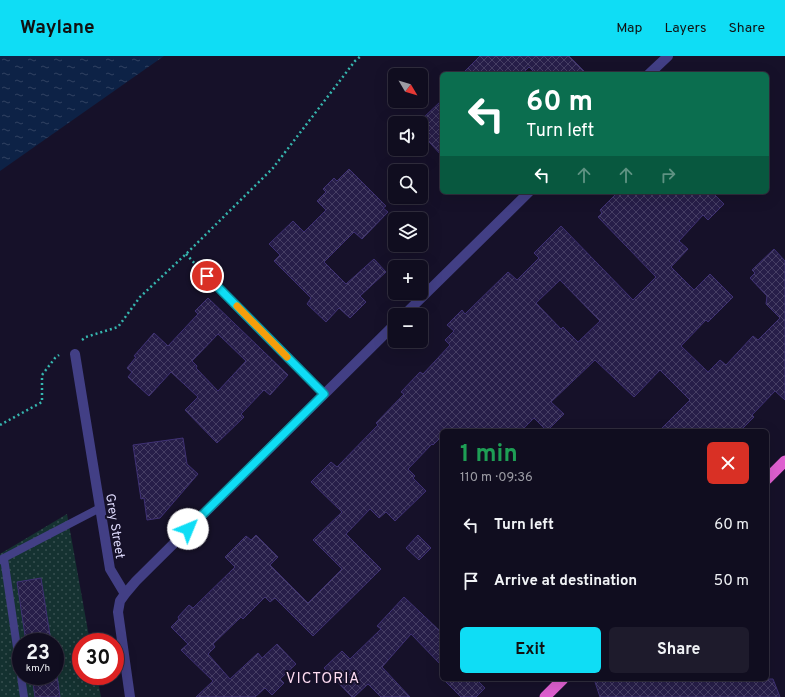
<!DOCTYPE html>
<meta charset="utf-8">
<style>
:root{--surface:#100d1f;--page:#1e1b2c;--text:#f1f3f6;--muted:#9c9ca4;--line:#302d3d;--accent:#0fddf5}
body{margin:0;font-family:Overpass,sans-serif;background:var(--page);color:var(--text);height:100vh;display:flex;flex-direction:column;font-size:15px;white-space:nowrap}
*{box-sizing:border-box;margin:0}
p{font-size:13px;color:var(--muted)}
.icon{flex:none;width:22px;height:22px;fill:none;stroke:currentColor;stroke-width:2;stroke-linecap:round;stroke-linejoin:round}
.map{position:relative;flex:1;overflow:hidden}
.side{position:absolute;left:440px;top:373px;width:329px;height:252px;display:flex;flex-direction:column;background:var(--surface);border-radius:6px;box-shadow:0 4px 16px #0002,0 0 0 1px var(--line)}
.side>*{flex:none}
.banner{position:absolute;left:440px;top:16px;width:329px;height:122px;border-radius:6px;box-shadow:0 4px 16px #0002,0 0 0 1px var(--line);background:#0b6e4f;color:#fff;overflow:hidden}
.needle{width:26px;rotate:128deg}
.fabs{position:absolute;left:388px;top:12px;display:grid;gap:8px}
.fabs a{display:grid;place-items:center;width:40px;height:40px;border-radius:6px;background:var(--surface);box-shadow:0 4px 16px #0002,0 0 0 1px var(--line);font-size:20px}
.speed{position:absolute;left:12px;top:577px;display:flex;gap:8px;font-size:20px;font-weight:700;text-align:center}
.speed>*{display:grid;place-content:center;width:52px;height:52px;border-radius:50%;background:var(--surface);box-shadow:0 4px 16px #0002,0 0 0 1px var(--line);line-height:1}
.speed small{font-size:10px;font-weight:400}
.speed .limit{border:6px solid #d22;background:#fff;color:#111}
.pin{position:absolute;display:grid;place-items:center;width:34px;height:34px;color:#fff;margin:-17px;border:2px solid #fff;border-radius:50%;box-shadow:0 1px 4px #0007}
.me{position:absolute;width:44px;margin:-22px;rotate:45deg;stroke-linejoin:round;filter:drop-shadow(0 0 3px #0008)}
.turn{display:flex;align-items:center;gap:14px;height:84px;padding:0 20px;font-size:18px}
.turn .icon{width:52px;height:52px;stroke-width:2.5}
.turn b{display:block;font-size:28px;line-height:34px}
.lanes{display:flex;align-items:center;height:38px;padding:0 20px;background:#0003;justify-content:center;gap:20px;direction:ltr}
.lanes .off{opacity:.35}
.round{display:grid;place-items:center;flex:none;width:42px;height:42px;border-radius:6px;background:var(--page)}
.summary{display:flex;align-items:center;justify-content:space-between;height:68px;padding:0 20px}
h1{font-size:24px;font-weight:700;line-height:30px;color:#1e9e55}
.action{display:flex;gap:8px;margin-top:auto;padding:8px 20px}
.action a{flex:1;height:46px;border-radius:6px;background:var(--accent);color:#111;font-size:16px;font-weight:700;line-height:46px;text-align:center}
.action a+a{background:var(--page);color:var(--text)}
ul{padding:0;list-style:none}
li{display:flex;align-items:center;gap:12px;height:56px;padding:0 20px}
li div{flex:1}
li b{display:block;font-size:15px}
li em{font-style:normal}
header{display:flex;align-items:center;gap:24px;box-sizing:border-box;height:56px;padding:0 20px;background:var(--accent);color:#111}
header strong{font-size:19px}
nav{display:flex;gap:22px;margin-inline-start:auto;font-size:14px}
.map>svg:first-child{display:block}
.park{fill:url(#park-dots);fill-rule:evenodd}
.water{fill:url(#water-ripples)}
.building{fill:url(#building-cross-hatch);stroke:#3f3174;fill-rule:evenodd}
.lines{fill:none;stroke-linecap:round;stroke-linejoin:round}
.path{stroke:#36b6af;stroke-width:2.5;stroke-dasharray:2 3;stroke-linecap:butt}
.service{stroke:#423f85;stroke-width:8}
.minor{stroke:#423f85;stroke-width:10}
.trunk{stroke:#de60d0;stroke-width:11}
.route-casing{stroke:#0a909f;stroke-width:10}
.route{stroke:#0fddf5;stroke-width:7}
.slow{stroke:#f59e0b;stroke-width:7}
.labels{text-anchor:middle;stroke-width:4;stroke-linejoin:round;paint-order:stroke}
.street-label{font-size:13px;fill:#dfdbfd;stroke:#161129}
.quarter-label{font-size:15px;letter-spacing:1px;fill:#fedcf1;stroke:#161129}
</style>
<header>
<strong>Waylane</strong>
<nav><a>Map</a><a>Layers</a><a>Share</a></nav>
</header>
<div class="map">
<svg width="785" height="641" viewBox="0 0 785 641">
<defs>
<pattern id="park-dots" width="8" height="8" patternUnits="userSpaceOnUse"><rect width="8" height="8" fill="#153231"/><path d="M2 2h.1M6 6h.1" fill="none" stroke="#374f50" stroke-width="1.8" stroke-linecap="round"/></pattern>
<pattern id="water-ripples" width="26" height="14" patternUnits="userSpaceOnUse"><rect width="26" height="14" fill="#0d2246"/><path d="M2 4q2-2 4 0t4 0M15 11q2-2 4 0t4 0" fill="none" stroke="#304262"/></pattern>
<pattern id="building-cross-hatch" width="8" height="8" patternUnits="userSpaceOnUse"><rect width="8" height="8" fill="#271e49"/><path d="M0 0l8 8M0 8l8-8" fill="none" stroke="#463e64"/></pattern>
</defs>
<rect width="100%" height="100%" fill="#161129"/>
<path class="park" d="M 67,458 L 90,586 L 81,586 L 81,620 L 97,620 L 101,641 L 0,641 L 0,498 ZM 21,586 L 55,586 L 55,620 L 21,620 Z"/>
<path class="water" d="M 0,0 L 164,0 L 0,115 Z"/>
<path class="building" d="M 480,0 L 569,0 L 587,18 L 536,18 L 529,11 L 522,18 L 462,18 Z
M 442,44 L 442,100 L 421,77 L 421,64 Z
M 349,113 L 386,150 L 383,152 L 388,156 L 362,183 L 354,176 L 324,206 L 346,228 L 374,203 L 386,216 L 360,240 L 366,246 L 350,262 L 339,252 L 326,266 L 307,248 L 311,242 L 274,205 L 280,199 L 269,188 L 293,165 L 304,176 L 326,154 L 317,145 L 326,136 L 323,133 L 334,122 L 337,125 Z
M 618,136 L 712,136 L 724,148 L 708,164 L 703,159 L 679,185 L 688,193 L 671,211 L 694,234 L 710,218 L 733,241 L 708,266 L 706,264 L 681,290 L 708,316 L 720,304 L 726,309 L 753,280 L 758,284 L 780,262 L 766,248 L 767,240 L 750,222 L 755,217 L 752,214 L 774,193 L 785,205 L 785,344 L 775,335 L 752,359 L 754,361 L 740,375 L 659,375 L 690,344 L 660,314 L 634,341 L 595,304 L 551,346 L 564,358 L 547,375 L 534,362 L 521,375 L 442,375 L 442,380 L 433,389 L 432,388 L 408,413 L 415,420 L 413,422 L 426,435 L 395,465 L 386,456 L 379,462 L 370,453 L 346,478 L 381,513 L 313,580 L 275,542 L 270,546 L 265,541 L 243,563 L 241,561 L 213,588 L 215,591 L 208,598 L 230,623 L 258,597 L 262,602 L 277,588 L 296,608 L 280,623 L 284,627 L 272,639 L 265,632 L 255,641 L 196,641 L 213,625 L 181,594 L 188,588 L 171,571 L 179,563 L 178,561 L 189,549 L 193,552 L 235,511 L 225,501 L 246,480 L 251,484 L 256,479 L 278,501 L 270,509 L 308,547 L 342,513 L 313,484 L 342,456 L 311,426 L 331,406 L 337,411 L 378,369 L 376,367 L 404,338 L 401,336 L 420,316 L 423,318 L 450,289 L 445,284 L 454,275 L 447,269 L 462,254 L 465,258 L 508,216 L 517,224 L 539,202 L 534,197 L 561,170 L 633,244 L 656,221 L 598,161 L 602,157 L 600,154 ZM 560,224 L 600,265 L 578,286 L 563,271 L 561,273 L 536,247 Z
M 208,242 L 288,319 L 270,339 L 264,334 L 241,358 L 244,361 L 217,387 L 185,354 L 198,341 L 171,316 L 149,340 L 128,321 L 132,316 L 127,312 L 136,301 L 134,300 L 154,277 L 168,290 L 198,258 L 195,255 ZM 218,278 L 246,305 L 218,335 L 196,312 L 197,310 L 192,305 Z
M 183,382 L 187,408 L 198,418 L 160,462 L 147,464 L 144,442 L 141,443 L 133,389 Z
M 418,479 L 431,492 L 419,504 L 406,492 Z
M 41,522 L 51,586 L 26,586 L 17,526 Z
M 404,541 L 442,577 L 442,610 L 411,578 L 382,611 L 410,641 L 381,641 L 368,628 L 354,641 L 352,641 L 324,612 L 342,595 L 350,603 L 381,573 L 377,570 Z
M 32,620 L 57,620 L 60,641 L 35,641 Z
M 443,623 L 476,623 L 485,632 L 476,641 L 461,641 Z
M 594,623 L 773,623 L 780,641 L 600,641 Z"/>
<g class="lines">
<path class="path" d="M 186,198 L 197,210
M 82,284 L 86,281 L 118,271 L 140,241 L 186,198 L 273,112 L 355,5 L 361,0
M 0,369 L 42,346 L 42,319 L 55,302 L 59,299"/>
<path class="service" d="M 207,220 L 324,338
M 4,502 L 21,619
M 0,504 L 100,452
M 21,620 L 24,641"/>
<path class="minor" d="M 649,18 L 668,0
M 404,259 L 529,136
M 75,298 L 110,513 L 125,538 L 120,545 L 118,556 L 130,641
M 125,538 L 136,525 L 395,268"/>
<path class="trunk" d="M 767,423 L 785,405
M 545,641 L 563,623"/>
</g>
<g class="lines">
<defs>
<path id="route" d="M 188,473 L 324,338 L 207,220"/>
</defs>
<use href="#route" class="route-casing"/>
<use href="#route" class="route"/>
<path class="slow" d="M 237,250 L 287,301"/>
</g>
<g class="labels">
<g class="street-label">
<text transform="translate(116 470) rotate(81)" y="5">Grey Street</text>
</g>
<g class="quarter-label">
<text x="323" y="627">VICTORIA</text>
</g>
</g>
</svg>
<div class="fabs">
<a><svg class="needle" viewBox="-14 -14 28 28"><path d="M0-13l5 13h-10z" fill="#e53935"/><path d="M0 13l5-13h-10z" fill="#9c9ca4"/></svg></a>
<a><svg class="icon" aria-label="sound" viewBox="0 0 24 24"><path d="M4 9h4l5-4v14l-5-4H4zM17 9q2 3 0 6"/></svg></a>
<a><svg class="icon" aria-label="search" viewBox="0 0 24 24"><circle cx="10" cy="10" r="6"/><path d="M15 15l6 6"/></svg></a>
<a><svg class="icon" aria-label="layers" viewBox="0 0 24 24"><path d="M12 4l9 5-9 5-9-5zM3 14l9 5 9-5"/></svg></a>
<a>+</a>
<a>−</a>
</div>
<div class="speed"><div>23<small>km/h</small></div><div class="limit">30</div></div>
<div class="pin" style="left:207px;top:220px;background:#d93025"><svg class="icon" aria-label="arrive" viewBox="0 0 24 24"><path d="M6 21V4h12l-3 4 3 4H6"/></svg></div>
<svg class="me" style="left:188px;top:473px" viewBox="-20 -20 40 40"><circle r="19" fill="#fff"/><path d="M0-13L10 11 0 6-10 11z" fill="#0fddf5"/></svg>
<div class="banner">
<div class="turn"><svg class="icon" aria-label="left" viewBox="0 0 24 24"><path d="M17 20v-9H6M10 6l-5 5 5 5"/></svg><div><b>60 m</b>Turn left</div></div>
<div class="lanes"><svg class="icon" aria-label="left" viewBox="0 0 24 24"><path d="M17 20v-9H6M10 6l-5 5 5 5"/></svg><svg class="icon off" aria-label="ahead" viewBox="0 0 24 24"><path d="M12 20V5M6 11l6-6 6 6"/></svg><svg class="icon off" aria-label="ahead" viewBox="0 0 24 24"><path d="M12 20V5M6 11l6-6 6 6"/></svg><svg class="icon off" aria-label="right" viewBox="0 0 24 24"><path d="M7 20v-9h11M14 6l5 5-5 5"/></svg></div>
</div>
<section class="side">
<div class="summary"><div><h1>1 min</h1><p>110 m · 09:36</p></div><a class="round" style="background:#d93025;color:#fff"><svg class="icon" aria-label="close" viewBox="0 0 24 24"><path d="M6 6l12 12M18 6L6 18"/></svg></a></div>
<ul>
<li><svg class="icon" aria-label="left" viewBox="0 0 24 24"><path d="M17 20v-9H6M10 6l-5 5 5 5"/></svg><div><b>Turn left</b></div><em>60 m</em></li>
<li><svg class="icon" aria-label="arrive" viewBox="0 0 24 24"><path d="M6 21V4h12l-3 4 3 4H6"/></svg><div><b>Arrive at destination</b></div><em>50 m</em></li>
</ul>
<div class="action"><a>Exit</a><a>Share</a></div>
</section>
</div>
